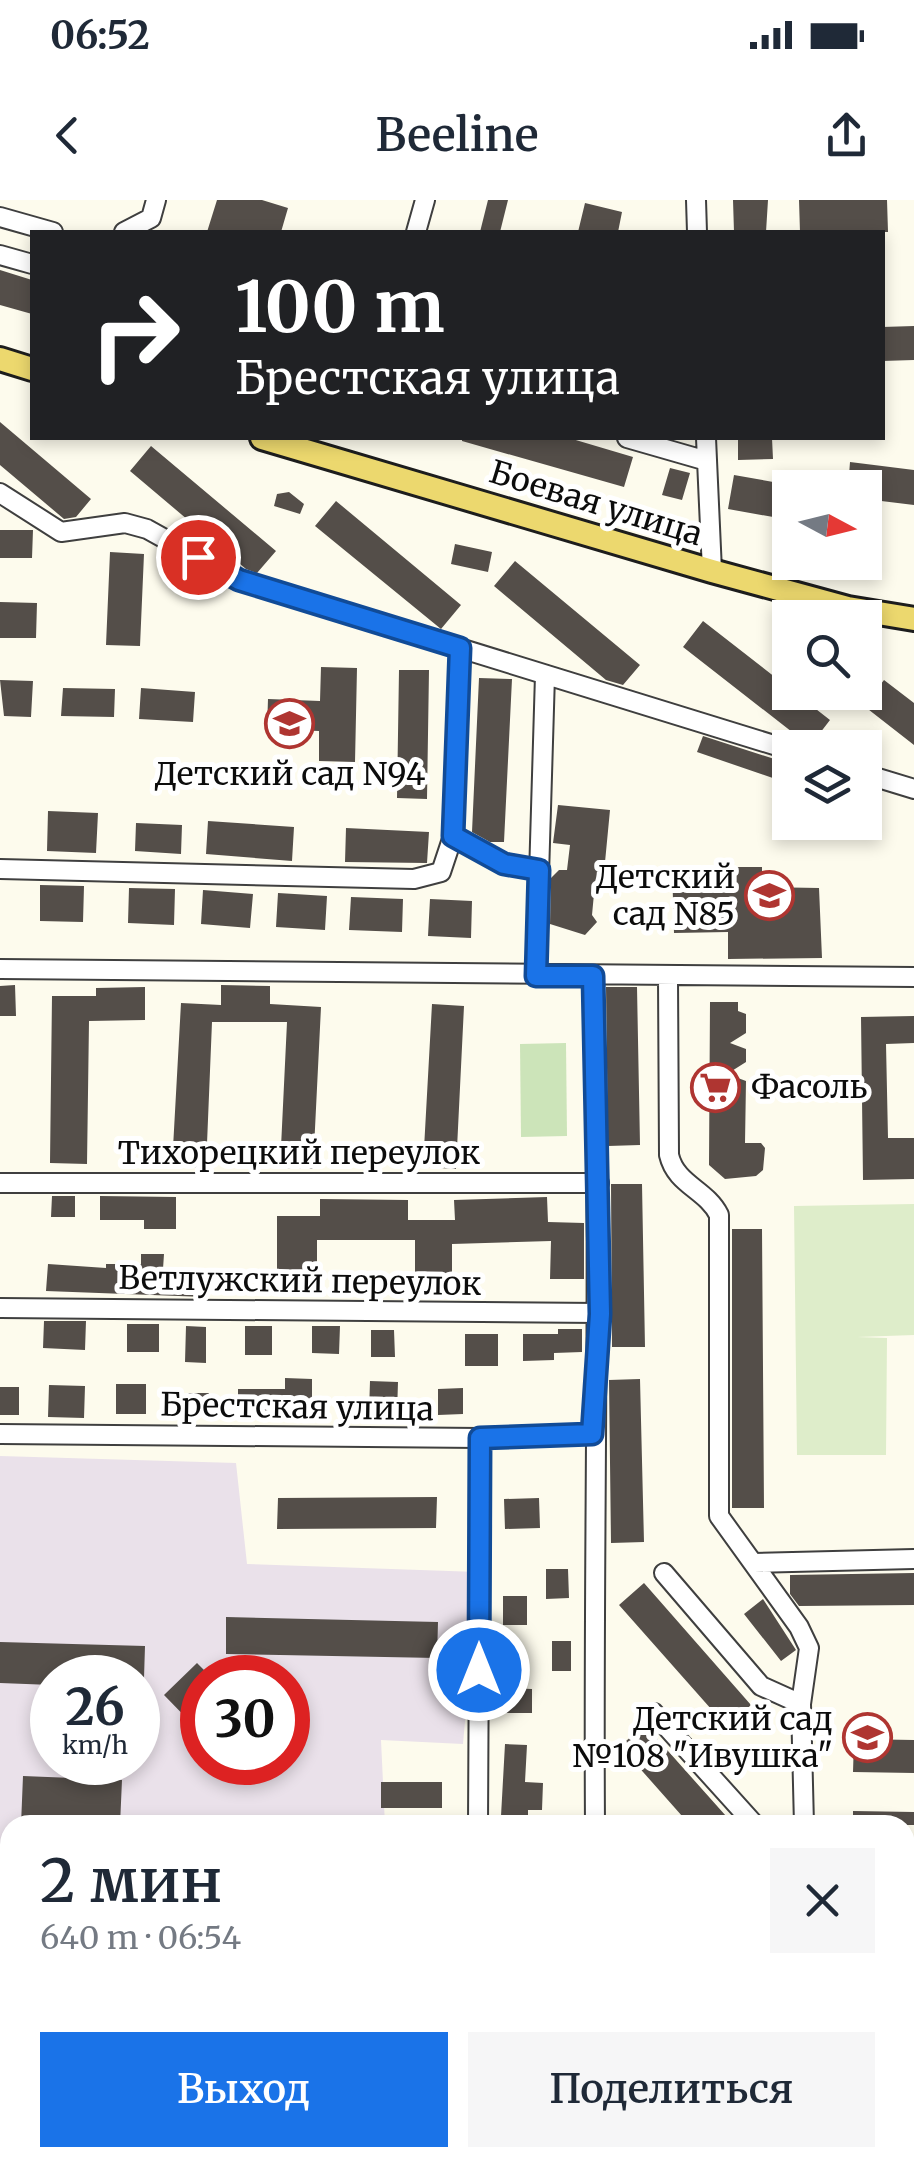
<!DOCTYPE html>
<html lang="ru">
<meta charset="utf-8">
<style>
:root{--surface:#fff;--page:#f6f6f7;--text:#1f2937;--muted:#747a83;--accent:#1a73e8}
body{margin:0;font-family:Merriweather,serif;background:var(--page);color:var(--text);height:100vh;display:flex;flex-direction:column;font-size:38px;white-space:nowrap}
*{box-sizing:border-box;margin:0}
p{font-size:32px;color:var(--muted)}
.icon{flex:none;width:55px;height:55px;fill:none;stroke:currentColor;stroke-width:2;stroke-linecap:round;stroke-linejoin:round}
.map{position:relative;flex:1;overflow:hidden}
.panel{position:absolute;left:0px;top:1615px;width:915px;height:352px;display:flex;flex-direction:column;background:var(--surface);border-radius:30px 30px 0 0;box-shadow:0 5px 15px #0003}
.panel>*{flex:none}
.banner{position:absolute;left:30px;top:30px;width:855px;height:210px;border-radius:0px;box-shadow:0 5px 15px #0003;background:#202124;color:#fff;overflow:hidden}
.needle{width:65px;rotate:97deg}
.controls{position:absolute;left:772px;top:270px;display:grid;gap:20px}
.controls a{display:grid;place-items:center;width:110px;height:110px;border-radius:0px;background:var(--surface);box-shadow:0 5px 15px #0003;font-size:50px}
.speed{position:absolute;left:30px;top:1455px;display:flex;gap:20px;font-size:50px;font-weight:700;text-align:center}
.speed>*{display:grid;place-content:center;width:130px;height:130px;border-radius:50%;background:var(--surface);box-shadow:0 5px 15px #0003;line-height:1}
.speed small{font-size:25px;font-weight:400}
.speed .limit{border:15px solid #d22;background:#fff;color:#111}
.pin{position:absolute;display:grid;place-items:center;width:85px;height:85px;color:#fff;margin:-42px;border:5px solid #fff;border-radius:50%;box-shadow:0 2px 10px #0007}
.me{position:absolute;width:110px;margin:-55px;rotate:0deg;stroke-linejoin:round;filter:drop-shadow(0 0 8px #0008)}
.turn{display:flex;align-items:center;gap:35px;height:210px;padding:0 40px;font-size:45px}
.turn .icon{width:130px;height:130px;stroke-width:2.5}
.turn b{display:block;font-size:70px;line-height:85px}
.round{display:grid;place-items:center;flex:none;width:105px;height:105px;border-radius:0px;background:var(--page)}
.headline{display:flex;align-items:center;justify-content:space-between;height:170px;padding:0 40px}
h1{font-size:60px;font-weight:600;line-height:75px}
.primary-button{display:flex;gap:20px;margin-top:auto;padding:20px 40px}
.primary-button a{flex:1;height:115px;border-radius:0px;background:var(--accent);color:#fff;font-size:40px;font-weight:600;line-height:115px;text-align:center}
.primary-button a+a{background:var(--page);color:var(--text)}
.status{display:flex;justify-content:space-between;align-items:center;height:70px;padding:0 50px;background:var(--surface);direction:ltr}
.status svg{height:28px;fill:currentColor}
header{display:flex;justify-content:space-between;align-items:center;height:130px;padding:0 40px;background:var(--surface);font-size:45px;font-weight:600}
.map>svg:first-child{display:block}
.industrial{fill:#eae1ea;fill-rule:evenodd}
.green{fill:#cce4b9}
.pitch{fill:#deedca}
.building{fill:#544e49}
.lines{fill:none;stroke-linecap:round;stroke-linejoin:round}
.minor-casing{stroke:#3f3f3f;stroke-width:22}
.major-casing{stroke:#1d1d1d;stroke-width:28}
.minor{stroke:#fff;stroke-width:18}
.major{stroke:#ecd86e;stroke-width:22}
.route-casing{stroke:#114b97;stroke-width:25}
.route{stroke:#1a73e8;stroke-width:18}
.labels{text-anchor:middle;stroke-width:10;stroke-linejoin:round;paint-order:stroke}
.street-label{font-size:32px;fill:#0c0c0c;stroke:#fff}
.poi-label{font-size:32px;fill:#0c0c0c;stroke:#fff;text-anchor:end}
</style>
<div class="status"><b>06:52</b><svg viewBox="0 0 49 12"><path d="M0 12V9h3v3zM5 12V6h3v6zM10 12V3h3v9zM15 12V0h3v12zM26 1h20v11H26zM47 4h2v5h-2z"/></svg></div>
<header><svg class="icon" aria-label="back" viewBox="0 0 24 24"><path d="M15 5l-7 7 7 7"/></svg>Beeline<svg class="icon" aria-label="share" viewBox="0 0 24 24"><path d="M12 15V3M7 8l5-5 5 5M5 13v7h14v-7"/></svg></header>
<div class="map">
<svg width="914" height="1966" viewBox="0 0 914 1966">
<rect width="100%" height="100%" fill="#fdfbed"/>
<path class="industrial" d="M 0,1256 L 236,1263 L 247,1364 L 478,1372 L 463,1544 L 381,1540 L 385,1625 L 10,1625 L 10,1742 L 0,1742 ZM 52,1478 L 138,1478 L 138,1562 L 52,1562 ZM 202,1478 L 288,1478 L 288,1562 L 202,1562 Z"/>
<path class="green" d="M 566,843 L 567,936 L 521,937 L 520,844 Z"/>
<path class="pitch" d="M 914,1004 L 914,1135 L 857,1137 L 887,1138 L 886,1255 L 797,1255 L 794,1006 Z"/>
<path class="building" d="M 217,0 L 262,0 L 288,8 L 281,32 L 207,32 Z
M 488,0 L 508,0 L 500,32 L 480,32 Z
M 733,0 L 768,0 L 766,32 L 734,32 Z
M 799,0 L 887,0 L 888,32 L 800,32 Z
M 585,3 L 622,12 L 618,32 L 578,32 Z
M 0,70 L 32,80 L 32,114 L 0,105 Z
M 914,126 L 914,160 L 882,161 L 882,127 Z
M 0,222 L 91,299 L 76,317 L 64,319 L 0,265 Z
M 462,238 L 569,238 L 633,257 L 624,287 L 462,241 Z
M 738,238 L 772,238 L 773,259 L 738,260 Z
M 151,246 L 276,351 L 257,373 L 246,369 L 130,271 Z
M 850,262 L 914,270 L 914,305 L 865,299 L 865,288 L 848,288 Z
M 670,268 L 690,273 L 682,300 L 662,295 Z
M 734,275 L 790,285 L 790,320 L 728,309 Z
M 289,292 L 304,304 L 300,314 L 274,306 L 277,294 Z
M 336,301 L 461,405 L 441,429 L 315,326 Z
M 865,325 L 878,326 L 877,344 L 865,343 Z
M 0,330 L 33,330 L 32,358 L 0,358 Z
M 455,344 L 492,352 L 488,372 L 451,364 Z
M 110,352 L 144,354 L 140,446 L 106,445 Z
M 515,361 L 640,465 L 623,485 L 606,480 L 494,386 Z
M 0,402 L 37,403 L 36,438 L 0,438 Z
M 703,421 L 830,520 L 810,546 L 683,447 Z
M 321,467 L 357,468 L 355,562 L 319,561 L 319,531 L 267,529 L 268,499 L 320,501 Z
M 399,470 L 429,470 L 427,599 L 397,598 Z
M 479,478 L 512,479 L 504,642 L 490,642 L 472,632 Z
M 0,480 L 33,481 L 31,517 L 4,516 Z
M 884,480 L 914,503 L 914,545 L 864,506 Z
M 63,488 L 115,489 L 114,517 L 61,516 Z
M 141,488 L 195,492 L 193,522 L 139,519 Z
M 703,536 L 790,564 L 790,584 L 697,552 Z
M 558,605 L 610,610 L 603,683 L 595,683 L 592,715 L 597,722 L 585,735 L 550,724 L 551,678 L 559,670 L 567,670 L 570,645 L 553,643 Z
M 48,611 L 98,613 L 96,653 L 47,651 Z
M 208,621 L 294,627 L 292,661 L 206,654 Z
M 136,623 L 182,625 L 181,654 L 135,651 Z
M 346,628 L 429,632 L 427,663 L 345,662 Z
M 672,667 L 762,667 L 762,687 L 819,688 L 822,758 L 728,759 L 728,732 L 674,733 Z
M 40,685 L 84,686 L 83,722 L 40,721 Z
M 129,688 L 175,689 L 174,725 L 128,723 Z
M 203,690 L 253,694 L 250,728 L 201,724 Z
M 278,693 L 327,696 L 325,730 L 276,727 Z
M 351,697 L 403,699 L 402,732 L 349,730 Z
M 430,699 L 472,701 L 471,738 L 428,736 Z
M 15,785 L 16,816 L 0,816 L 0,786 Z
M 221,785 L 270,786 L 270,804 L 321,807 L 313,969 L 280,968 L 287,822 L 212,822 L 206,968 L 172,966 L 181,803 L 221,805 Z
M 145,787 L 145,820 L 89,821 L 87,964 L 50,963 L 52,796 L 96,796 L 96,788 Z
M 606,787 L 637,787 L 640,945 L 608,946 Z
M 710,802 L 738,802 L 738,811 L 746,814 L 746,833 L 730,843 L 746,849 L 746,862 L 727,874 L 746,881 L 745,943 L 761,943 L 765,948 L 763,970 L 756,976 L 725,979 L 709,965 Z
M 432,804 L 464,806 L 456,969 L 423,967 Z
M 914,816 L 914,843 L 886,844 L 888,938 L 914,938 L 914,979 L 863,980 L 861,817 Z
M 611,984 L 642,984 L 645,1147 L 612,1147 Z
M 52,996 L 75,996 L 75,1017 L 51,1017 Z
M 100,996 L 176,997 L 176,1029 L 144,1029 L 144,1020 L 100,1020 Z
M 547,997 L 548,1022 L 584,1023 L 584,1079 L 550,1079 L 551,1041 L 452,1044 L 452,1079 L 415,1079 L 415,1040 L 317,1040 L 317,1074 L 277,1074 L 277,1016 L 320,1016 L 320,999 L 408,1000 L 408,1020 L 455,1020 L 454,1000 Z
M 732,1029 L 762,1029 L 764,1308 L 732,1308 Z
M 141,1054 L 164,1054 L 163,1069 L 205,1070 L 205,1097 L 46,1091 L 48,1064 L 106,1068 L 106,1064 L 141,1064 Z
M 44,1121 L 86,1121 L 85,1150 L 43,1148 Z
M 127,1124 L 159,1124 L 159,1152 L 127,1152 Z
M 186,1126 L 206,1127 L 206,1163 L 185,1162 Z
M 245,1126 L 272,1126 L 272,1155 L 245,1155 Z
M 312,1126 L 340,1126 L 339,1154 L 312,1153 Z
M 558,1129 L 582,1129 L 582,1152 L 554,1153 L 554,1160 L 523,1161 L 523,1134 L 558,1134 Z
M 371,1130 L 394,1130 L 395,1157 L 371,1157 Z
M 465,1134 L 498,1134 L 498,1166 L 465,1166 Z
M 285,1178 L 312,1179 L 312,1204 L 270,1203 L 270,1215 L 238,1215 L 238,1189 L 285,1189 Z
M 640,1179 L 644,1342 L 611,1343 L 609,1180 Z
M 370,1181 L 398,1182 L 397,1213 L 369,1212 Z
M 116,1184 L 146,1184 L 146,1214 L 116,1214 Z
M 49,1185 L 85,1186 L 84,1218 L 48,1217 Z
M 0,1187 L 19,1187 L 19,1215 L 0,1215 Z
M 463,1188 L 463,1214 L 438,1215 L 438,1189 Z
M 187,1193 L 209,1193 L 208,1214 L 187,1214 Z
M 437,1297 L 436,1328 L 277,1329 L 278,1298 Z
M 539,1298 L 540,1328 L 505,1329 L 504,1299 Z
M 546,1369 L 568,1369 L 569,1398 L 546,1399 Z
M 914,1373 L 914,1405 L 799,1406 L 790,1394 L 790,1375 Z
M 644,1383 L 751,1505 L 727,1527 L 619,1405 Z
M 503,1396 L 527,1396 L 527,1425 L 503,1425 Z
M 763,1399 L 796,1450 L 781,1461 L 744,1414 Z
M 226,1417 L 438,1422 L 437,1458 L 226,1454 Z
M 552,1441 L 571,1441 L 571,1471 L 552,1471 Z
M 0,1442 L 145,1446 L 144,1478 L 52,1478 L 52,1485 L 0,1483 Z
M 197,1463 L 212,1478 L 202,1478 L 202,1534 L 164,1495 Z
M 505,1488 L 532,1489 L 532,1513 L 505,1513 Z
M 645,1525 L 660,1542 L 734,1625 L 690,1625 L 620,1546 Z
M 854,1539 L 914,1540 L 914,1573 L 853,1572 Z
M 505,1544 L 527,1545 L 525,1582 L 543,1583 L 542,1610 L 528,1610 L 528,1618 L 501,1616 Z
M 230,1562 L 262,1562 L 246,1578 Z
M 23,1576 L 122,1580 L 120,1625 L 21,1625 Z
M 381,1582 L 442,1582 L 442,1608 L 381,1608 Z
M 853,1611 L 914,1612 L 914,1625 L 853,1625 Z"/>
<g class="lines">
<defs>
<path id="minor" d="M 696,0 L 697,32
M 0,17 L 53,32
M 124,32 L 151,18 L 156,0
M 416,32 L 425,0
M 0,55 L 32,64
M 627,238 L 707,261
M 706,238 L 712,371
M 0,293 L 61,332 L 125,323 L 147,329 L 239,380 L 790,550
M 865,574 L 914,589
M 453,636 L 460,449
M 0,669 L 414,679 L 441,672 L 453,636 L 504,663 L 539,670
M 0,769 L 914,777
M 536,776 L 545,475
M 593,776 C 601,1059 593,1342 595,1625
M 668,778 L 669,955 C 676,985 706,989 719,1015 L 719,1316 L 799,1427 L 809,1448 L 801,1504 L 804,1625
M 0,983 L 599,983
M 0,1108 L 599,1113
M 0,1234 L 480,1238 L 593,1234
M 754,1363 L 914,1359
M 664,1373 L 761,1486 L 801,1504
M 654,1513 L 755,1625
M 478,1625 L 480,1238
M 0,1842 L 10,1842
M 597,1958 L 597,1966
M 407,1966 L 407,1958
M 811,1966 L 813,1958"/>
<path id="major" d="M 0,159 L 32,169
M 262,238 L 712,371 L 848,408 L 914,419"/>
</defs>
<use href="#minor" class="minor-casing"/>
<use href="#major" class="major-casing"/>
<use href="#minor" class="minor"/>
<use href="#major" class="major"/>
</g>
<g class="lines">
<defs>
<path id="route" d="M 198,357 L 239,380 L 460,448 L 453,636 L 504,664 L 539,670 L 536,776 L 593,776 L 600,1114 L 592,1234 L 480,1238 L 479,1470"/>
</defs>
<use href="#route" class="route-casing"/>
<use href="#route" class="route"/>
</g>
<defs>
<symbol id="school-ring" viewBox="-11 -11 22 22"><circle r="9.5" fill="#fff" stroke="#af3531" stroke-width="1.5"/><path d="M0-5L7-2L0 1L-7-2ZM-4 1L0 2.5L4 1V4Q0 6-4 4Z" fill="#af3531"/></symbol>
<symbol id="supermarket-ring" viewBox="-11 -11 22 22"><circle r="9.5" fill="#fff" stroke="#af3531" stroke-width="1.5"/><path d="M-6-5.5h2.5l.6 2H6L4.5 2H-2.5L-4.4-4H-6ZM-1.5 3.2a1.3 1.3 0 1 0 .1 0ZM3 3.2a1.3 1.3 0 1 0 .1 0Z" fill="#af3531"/></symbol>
</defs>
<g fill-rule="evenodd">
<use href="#school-ring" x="262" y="496" width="55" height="55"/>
<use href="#school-ring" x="742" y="668" width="55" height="55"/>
<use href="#supermarket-ring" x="688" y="860" width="55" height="55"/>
<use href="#school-ring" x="840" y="1510" width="55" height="55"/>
</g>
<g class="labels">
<g class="street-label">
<text transform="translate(596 303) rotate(17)" y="11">Боевая улица</text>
<text x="299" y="964">Тихорецкий переулок</text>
<text transform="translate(300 1081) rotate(1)" y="11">Ветлужский переулок</text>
<text transform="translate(297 1207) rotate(1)" y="11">Брестская улица</text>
</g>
<g class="poi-label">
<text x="290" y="585" text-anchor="middle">Детский сад N94</text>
<text x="735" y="688">Детский<tspan x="735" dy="37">сад N85</tspan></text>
<text x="751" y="898" text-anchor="start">Фасоль</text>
<text x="833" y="1530">Детский сад<tspan x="833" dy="37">№108 "Ивушка"</tspan></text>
</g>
</g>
</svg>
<div class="controls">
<a><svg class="needle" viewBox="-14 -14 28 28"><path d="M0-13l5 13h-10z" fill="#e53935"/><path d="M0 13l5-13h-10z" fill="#747a83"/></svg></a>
<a><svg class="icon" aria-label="search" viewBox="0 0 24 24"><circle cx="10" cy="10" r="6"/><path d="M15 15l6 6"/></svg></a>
<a><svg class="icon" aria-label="layers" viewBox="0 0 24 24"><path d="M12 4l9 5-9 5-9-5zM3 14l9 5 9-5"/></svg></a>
</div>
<div class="speed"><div>26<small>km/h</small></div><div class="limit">30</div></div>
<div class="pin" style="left:198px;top:357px;background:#d93025"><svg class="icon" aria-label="arrive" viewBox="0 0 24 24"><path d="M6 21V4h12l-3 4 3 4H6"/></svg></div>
<svg class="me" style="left:479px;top:1470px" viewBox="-20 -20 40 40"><circle r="17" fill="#1a73e8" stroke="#fff" stroke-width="3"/><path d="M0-11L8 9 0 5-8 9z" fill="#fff"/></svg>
<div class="banner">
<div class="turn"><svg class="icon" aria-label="right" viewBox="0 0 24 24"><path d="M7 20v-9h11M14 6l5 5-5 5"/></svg><div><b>100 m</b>Брестская улица</div></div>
</div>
<section class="panel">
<div class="headline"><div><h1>2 мин</h1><p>640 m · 06:54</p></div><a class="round"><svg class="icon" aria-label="close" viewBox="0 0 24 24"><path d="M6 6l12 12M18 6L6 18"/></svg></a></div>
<div class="primary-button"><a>Выход</a><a>Поделиться</a></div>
</section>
</div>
